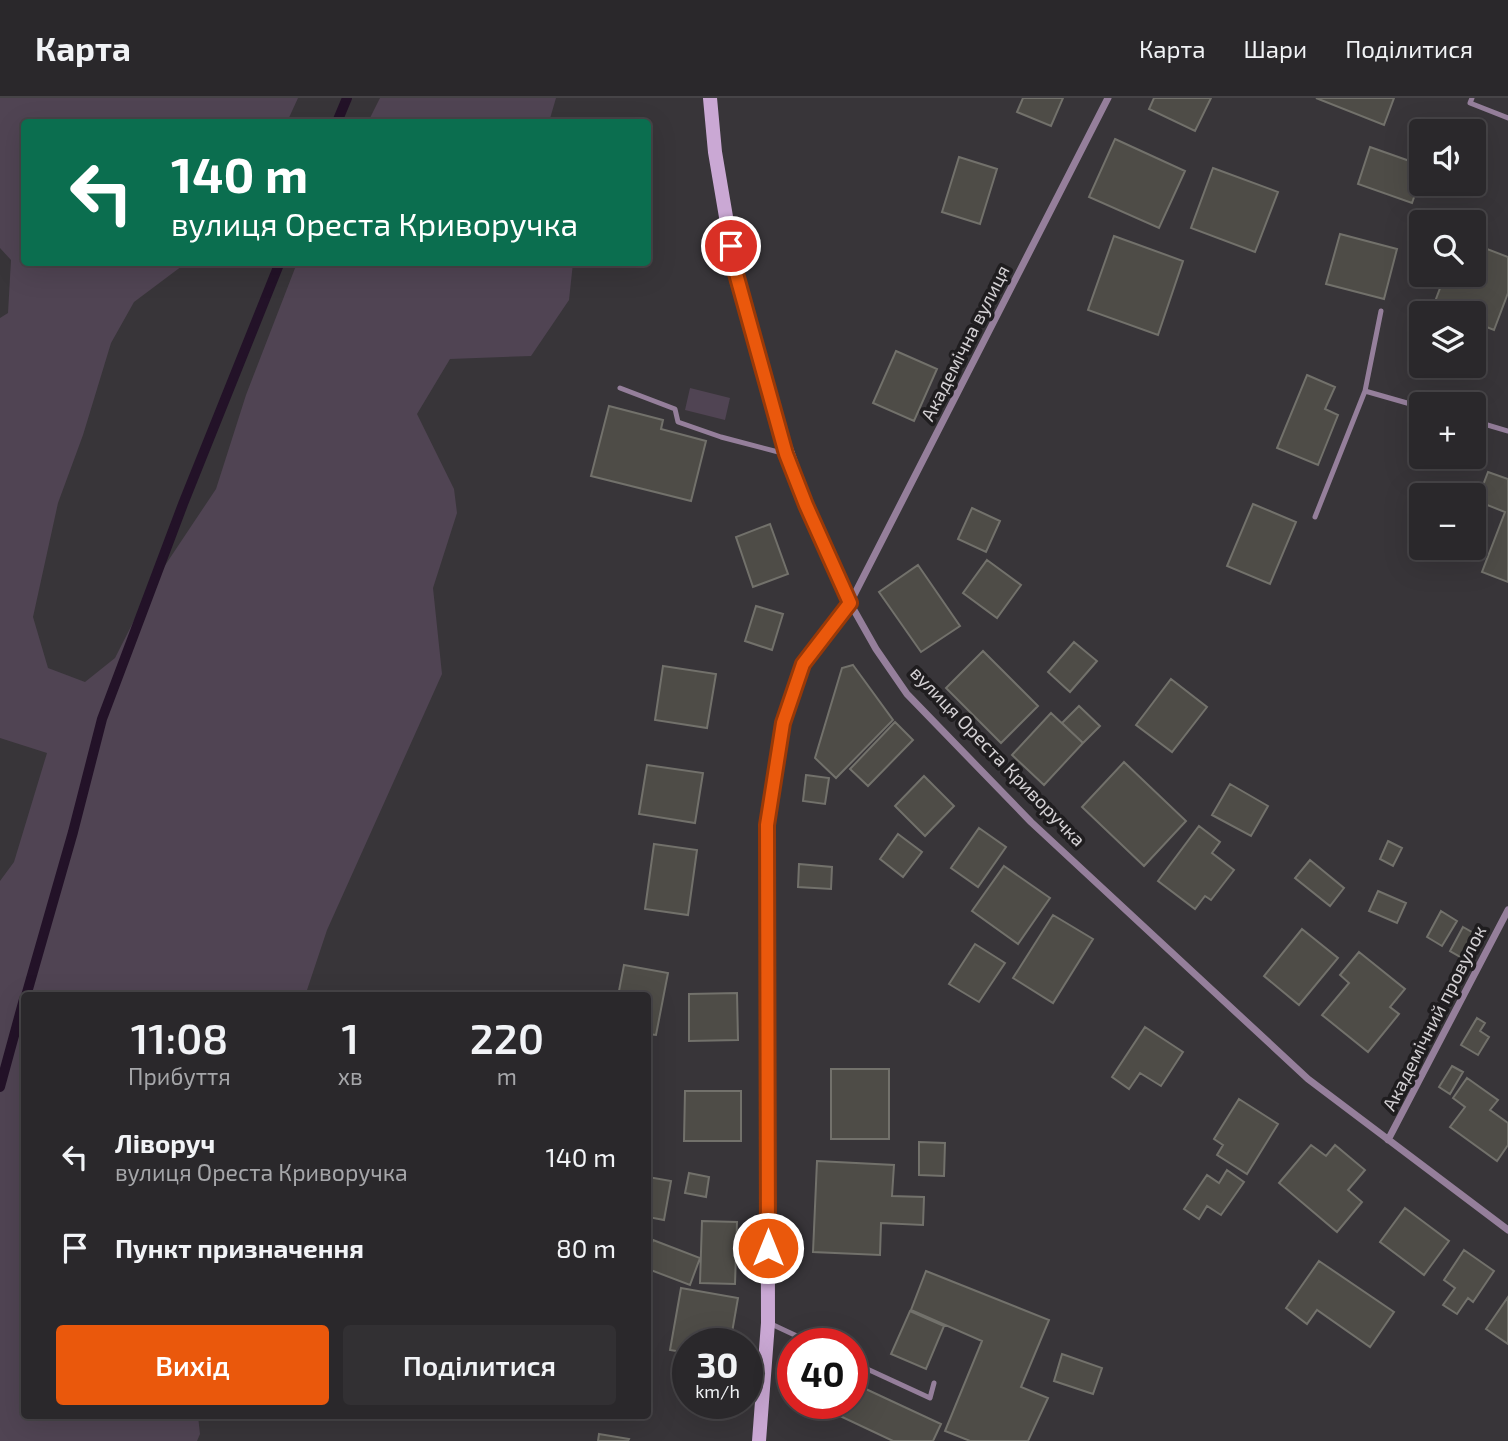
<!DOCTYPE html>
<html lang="uk">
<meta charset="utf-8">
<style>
:root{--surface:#2a282b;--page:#323033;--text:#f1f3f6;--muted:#a5a6a9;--line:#464447;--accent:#ea580c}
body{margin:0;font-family:"Exo 2",sans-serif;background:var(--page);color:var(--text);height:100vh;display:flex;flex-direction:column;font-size:26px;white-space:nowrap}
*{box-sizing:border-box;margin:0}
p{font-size:23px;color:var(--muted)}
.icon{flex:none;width:38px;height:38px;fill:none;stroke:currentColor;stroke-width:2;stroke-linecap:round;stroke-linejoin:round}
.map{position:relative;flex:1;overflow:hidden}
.side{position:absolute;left:21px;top:894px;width:630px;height:427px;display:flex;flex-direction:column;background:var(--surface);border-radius:7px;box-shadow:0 7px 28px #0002,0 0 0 2px var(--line)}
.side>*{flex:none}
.hud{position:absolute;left:21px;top:21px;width:630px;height:147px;border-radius:7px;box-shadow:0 7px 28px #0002,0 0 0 2px var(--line);background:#0b6e4f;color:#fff;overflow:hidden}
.fabs{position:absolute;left:1409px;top:21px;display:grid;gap:14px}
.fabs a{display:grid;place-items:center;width:77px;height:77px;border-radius:7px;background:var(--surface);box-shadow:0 7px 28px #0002,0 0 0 2px var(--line);font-size:35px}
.speed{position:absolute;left:672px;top:1230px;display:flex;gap:14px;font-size:35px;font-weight:700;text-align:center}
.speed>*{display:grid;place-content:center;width:91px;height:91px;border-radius:50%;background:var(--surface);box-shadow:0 7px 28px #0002,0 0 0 2px var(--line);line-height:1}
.speed small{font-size:18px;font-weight:400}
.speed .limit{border:10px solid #d22;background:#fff;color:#111}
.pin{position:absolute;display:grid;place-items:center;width:60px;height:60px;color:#fff;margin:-30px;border:4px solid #fff;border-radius:50%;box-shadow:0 2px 7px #0007}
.me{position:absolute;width:77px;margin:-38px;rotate:0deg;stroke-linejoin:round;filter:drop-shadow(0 0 5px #0008)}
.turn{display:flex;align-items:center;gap:24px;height:147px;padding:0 35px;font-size:32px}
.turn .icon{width:91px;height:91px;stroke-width:2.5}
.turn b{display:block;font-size:49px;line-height:60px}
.eta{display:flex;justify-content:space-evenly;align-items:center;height:119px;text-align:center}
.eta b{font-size:42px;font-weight:600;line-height:49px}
.action{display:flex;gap:14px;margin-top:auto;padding:14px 35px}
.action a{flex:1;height:80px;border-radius:7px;background:var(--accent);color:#fff;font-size:28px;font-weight:600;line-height:80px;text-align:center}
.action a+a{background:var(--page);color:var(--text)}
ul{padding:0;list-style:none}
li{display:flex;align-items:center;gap:21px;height:91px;padding:0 35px}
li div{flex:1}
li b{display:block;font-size:26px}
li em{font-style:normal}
header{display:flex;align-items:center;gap:42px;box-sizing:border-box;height:98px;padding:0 35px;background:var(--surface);border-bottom:2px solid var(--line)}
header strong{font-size:33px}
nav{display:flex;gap:38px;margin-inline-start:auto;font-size:24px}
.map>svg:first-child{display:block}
.green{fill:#504453}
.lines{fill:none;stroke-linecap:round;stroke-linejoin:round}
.stream{stroke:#231228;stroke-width:10}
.building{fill:#4e4c47;stroke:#72716b;stroke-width:2}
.lane{stroke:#957f9b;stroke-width:5}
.street{stroke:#957f9b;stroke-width:7}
.secondary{stroke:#caa8d4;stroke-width:14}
.route-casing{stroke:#983908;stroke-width:18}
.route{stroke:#ea580c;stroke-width:12}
.labels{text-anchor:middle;stroke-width:7;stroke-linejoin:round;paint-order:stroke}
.street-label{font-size:19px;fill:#d4d1d4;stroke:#1f1d1f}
</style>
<header>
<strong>Карта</strong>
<nav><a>Карта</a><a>Шари</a><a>Поділитися</a></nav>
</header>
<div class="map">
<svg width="1508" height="1343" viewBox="0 0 1508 1343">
<rect width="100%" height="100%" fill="#383539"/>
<path class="green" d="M 0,0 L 298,0 L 287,24 L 24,24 L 24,164 L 186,165 L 134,204 L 111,245 L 83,337 L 58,405 L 33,519 L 48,570 L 85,584 L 115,560 L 152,487 L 216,391 L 246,297 L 297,165 L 573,165 L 569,202 L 531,258 L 450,261 L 417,316 L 454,391 L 457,415 L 433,490 L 442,576 L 327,832 L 305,898 L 24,898 L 24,1318 L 198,1318 L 200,1336 L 197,1343 L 0,1343 L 0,783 L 14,764 L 47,655 L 0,640 L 0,220 L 8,215 L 11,162 L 0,150 Z
M 380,0 L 556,0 L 549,24 L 368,24 Z
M 690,290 L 730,300 L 725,322 L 685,312 Z"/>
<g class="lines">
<path class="stream" d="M 337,24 L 347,0
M 26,898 L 73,734 L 102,621 L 183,406 L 280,164
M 0,989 L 24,901"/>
</g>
<path class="building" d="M 1023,0 L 1063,0 L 1051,28 L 1017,14 Z
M 1154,0 L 1211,0 L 1195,33 L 1149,11 Z
M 1316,0 L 1394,0 L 1384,27 Z
M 1115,41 L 1185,73 L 1159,130 L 1089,99 Z
M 1370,49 L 1421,67 L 1421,79 L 1412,105 L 1358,86 Z
M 959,59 L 997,71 L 980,126 L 942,114 Z
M 1213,70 L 1278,94 L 1255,154 L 1191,130 Z
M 1340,136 L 1397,151 L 1384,201 L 1326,186 Z
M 1114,138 L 1183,163 L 1158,237 L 1088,212 Z
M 1474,146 L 1508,159 L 1508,195 L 1494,232 L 1474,224 L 1474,215 L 1450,215 L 1433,209 L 1445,177 L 1474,177 Z
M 896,253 L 937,271 L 914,323 L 873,305 Z
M 1307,277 L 1335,289 L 1325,311 L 1338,317 L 1318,367 L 1277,350 Z
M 609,308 L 663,322 L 661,331 L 706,343 L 691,403 L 591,378 Z
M 1488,374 L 1508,381 L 1508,484 L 1482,474 L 1505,414 L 1477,403 Z
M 1253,406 L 1296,424 L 1270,486 L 1227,468 Z
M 972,410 L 1000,423 L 986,454 L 958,441 Z
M 770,426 L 788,476 L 753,489 L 736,439 Z
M 987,462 L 1021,487 L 997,520 L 963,495 Z
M 918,467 L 960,528 L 921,554 L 879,494 Z
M 756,508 L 783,516 L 772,552 L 745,543 Z
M 1074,544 L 1097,563 L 1070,594 L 1048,574 Z
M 983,553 L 1038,608 L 1001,645 L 946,590 Z
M 853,567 L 893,622 L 836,680 L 815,660 L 842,570 Z
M 663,568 L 716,576 L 707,630 L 655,622 Z
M 1171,581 L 1207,609 L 1172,654 L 1136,627 Z
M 1079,608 L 1100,628 L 1083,645 L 1062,625 Z
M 1051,615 L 1083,645 L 1044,687 L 1012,657 Z
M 895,624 L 913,642 L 868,688 L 850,671 Z
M 1124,664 L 1186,723 L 1144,768 L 1082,709 Z
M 647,667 L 703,675 L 695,725 L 639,716 Z
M 806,677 L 829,680 L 825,706 L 803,703 Z
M 924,678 L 954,708 L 925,738 L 895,708 Z
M 1230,686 L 1268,708 L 1251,738 L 1212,717 Z
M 1199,728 L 1220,744 L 1212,755 L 1234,772 L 1211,802 L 1205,798 L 1195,811 L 1158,783 Z
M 979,730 L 1006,749 L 978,789 L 951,770 Z
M 898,736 L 922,754 L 903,779 L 880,761 Z
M 1388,743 L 1402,750 L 1393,768 L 1380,761 Z
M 654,746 L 697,752 L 688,817 L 645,811 Z
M 1310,762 L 1344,790 L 1330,808 L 1295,780 Z
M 799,766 L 832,769 L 831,791 L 798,789 Z
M 1004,768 L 1050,800 L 1018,846 L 972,813 Z
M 1378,793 L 1406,805 L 1397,825 L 1369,813 Z
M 1441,813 L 1457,823 L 1442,848 L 1427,839 Z
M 1053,817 L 1093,841 L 1053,905 L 1013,880 Z
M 1463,829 L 1477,837 L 1464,861 L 1450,853 Z
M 1302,831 L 1338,860 L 1299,907 L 1264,878 Z
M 975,846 L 1005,865 L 979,904 L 949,886 Z
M 1359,854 L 1405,891 L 1390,909 L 1399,916 L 1368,954 L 1322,917 L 1349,885 L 1340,877 Z
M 624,867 L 668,875 L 656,937 L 648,936 L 648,898 L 618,898 Z
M 737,895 L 738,942 L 689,943 L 689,896 Z
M 1477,920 L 1485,925 L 1480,933 L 1489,939 L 1478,957 L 1461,947 Z
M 1145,929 L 1183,954 L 1161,988 L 1140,975 L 1129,991 L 1112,979 Z
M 1452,968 L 1463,974 L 1450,996 L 1439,989 Z
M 831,971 L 889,971 L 889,1041 L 831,1041 Z
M 1467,980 L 1498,1002 L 1490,1012 L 1508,1025 L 1508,1047 L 1497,1063 L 1450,1029 L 1465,1009 L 1453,1000 Z
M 685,993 L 741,993 L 741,1043 L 684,1043 Z
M 1239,1001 L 1278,1026 L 1247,1076 L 1217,1057 L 1223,1047 L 1214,1041 Z
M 919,1044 L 945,1045 L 944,1078 L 919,1077 Z
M 1311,1047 L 1326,1058 L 1335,1047 L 1365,1072 L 1348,1092 L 1362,1104 L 1337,1134 L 1279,1085 Z
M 817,1063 L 894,1067 L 892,1098 L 924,1099 L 923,1127 L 881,1125 L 880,1157 L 813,1154 Z
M 1227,1072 L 1244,1084 L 1221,1117 L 1207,1108 L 1199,1121 L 1184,1111 L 1207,1077 L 1219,1085 Z
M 689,1075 L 709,1079 L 706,1099 L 685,1095 Z
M 648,1079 L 671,1083 L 664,1122 L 648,1119 Z
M 1405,1110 L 1449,1143 L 1424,1177 L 1380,1144 Z
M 702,1123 L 737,1124 L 735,1186 L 700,1185 Z
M 653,1142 L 700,1160 L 690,1187 L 648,1171 L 648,1157 Z
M 1464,1152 L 1494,1173 L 1473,1204 L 1468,1200 L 1457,1216 L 1443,1207 L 1455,1190 L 1444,1182 Z
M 1319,1163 L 1394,1214 L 1370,1249 L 1317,1212 L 1307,1226 L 1286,1210 Z
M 926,1173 L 1049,1222 L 1021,1289 L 1048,1300 L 1028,1343 L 970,1343 L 945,1333 L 982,1243 L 911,1212 Z
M 681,1190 L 738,1200 L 730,1246 L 688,1246 L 688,1255 L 670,1252 Z
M 1508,1199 L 1508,1246 L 1486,1231 Z
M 910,1213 L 944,1228 L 926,1271 L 891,1256 Z
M 1062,1256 L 1102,1270 L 1093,1296 L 1054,1283 Z
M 855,1286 L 941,1326 L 933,1343 L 893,1343 L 840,1318 L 846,1306 L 852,1306 L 852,1292 Z
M 599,1336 L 629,1341 L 628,1343 L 598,1343 Z"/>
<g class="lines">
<path class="lane" d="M 1472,0 L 1470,5 L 1508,20
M 620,290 L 675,311 L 678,324 L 721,339 L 786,356
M 1365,293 L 1421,309
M 1474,323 L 1508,333
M 1315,419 L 1365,293 L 1381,213
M 769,1225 L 814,1246
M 852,1264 L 930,1300 L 934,1285"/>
<path class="street" d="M 1108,0 L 850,505 L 876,551 L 907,596 L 1031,724 L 1308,981 L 1508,1132
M 1388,1042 L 1508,812"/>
<path class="secondary" d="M 710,0 L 715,54 L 735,172 L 777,325 L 806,407 L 850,505 L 803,566 L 783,625 L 767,727 L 768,1225 L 759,1343"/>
</g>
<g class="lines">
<defs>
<path id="route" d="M 731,148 L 735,172 L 786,356 L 806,407 L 850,505 L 803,566 L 783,625 L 767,727 L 768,1150"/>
</defs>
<use href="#route" class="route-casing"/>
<use href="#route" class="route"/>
</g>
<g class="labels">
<g class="street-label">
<text transform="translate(965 245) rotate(-63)" y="7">Академічна вулиця</text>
<text transform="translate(998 658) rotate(46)" y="7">вулиця Ореста Криворучка</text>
<text transform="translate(1434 920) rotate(-63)" y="7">Академічний провулок</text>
</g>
</g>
</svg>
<div class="fabs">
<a><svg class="icon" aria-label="sound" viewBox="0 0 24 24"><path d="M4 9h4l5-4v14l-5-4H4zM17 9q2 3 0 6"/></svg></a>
<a><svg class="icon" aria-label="search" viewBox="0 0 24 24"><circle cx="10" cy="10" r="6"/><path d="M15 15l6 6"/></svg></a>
<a><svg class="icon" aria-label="layers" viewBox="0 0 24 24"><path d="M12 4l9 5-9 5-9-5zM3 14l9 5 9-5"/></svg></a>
<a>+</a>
<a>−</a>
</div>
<div class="speed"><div>30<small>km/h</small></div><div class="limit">40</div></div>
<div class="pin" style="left:731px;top:148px;background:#d93025"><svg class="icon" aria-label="arrive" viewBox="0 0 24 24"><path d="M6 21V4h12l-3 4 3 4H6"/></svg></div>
<svg class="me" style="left:768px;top:1150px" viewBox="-20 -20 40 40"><circle r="17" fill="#ea580c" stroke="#fff" stroke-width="3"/><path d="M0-11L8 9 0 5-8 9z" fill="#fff"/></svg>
<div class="hud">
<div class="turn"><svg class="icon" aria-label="left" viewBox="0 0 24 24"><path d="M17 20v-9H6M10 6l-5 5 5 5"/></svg><div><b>140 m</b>вулиця Ореста Криворучка</div></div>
</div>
<section class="side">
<div class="eta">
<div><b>11:08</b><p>Прибуття</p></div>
<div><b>1</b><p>хв</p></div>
<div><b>220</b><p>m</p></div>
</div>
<ul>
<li><svg class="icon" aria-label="left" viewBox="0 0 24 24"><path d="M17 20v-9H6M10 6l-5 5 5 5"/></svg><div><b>Ліворуч</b><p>вулиця Ореста Криворучка</p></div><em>140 m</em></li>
<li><svg class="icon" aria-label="arrive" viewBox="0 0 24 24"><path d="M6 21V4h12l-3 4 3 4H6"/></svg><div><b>Пункт призначення</b></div><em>80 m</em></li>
</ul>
<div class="action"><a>Вихід</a><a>Поділитися</a></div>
</section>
</div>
